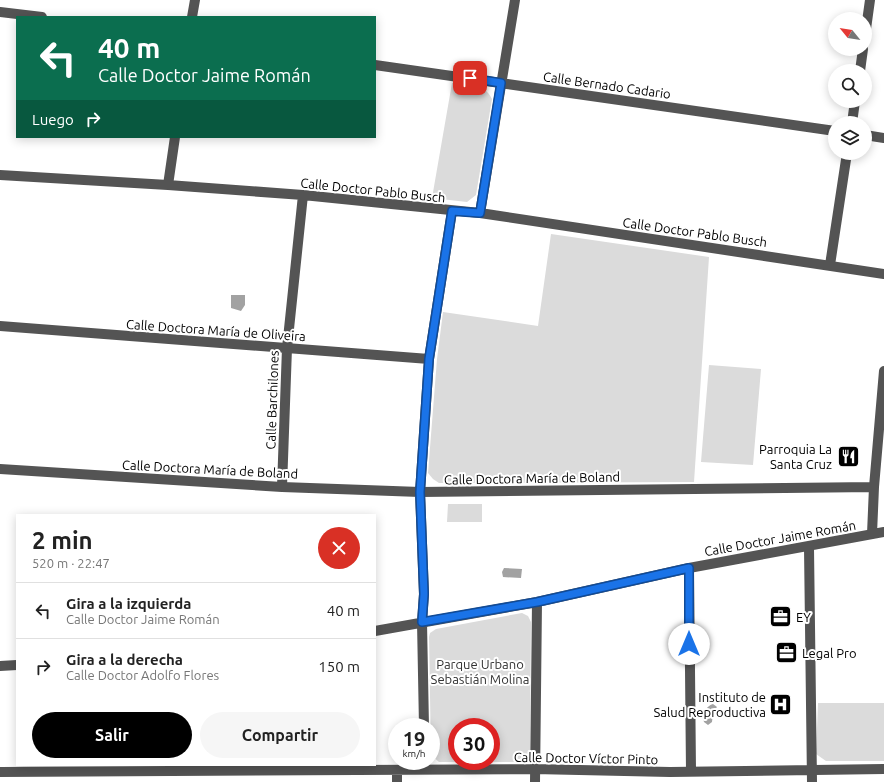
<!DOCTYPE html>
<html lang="es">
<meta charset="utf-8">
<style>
:root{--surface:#fff;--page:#f6f6f6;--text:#222;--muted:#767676;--line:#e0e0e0;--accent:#000}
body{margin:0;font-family:Ubuntu,sans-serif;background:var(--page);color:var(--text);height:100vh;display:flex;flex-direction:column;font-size:15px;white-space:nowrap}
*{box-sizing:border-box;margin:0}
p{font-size:13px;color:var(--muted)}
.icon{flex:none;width:22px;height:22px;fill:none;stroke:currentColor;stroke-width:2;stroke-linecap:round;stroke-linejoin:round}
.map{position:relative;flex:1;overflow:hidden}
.panel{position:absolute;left:16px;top:514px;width:360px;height:252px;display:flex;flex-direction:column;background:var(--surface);border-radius:0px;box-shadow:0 2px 10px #0003}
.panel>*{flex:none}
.top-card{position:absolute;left:16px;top:16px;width:360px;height:122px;border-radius:0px;box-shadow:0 2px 10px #0003;background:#0b6e4f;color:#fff;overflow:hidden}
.needle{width:26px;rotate:300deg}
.buttons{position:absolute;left:828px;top:12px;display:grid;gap:8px}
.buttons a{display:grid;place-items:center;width:44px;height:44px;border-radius:50%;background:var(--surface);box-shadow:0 2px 10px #0003;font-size:20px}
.speed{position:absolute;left:388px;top:718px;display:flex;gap:8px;font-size:20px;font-weight:700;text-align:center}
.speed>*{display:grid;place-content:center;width:52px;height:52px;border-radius:50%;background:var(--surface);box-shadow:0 2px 10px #0003;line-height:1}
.speed small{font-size:10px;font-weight:400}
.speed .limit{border:6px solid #d22;background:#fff;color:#111}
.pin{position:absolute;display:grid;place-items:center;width:34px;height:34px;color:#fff;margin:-17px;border-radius:8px;box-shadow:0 2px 6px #0006}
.me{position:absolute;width:44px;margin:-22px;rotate:0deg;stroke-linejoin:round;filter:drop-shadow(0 0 3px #0008)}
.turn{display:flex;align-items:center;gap:14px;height:84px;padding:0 16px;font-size:18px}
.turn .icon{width:52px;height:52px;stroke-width:2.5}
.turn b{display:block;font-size:28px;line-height:34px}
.then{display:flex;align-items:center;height:38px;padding:0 16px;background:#0003;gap:8px;font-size:15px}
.round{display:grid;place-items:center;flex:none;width:42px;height:42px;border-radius:21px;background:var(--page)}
.overview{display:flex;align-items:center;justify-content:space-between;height:68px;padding:0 16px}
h1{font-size:24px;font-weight:600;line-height:30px}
.primary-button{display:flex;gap:8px;margin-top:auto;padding:8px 16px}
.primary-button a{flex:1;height:46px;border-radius:24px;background:var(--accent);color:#fff;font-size:16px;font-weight:600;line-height:46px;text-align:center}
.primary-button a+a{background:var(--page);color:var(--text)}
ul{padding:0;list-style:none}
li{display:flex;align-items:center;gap:12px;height:56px;padding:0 16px;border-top:1px solid var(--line)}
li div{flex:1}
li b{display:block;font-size:15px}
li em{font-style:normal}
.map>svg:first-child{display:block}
.green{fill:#dbdbdb;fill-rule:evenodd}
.water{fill:#a2a2a2}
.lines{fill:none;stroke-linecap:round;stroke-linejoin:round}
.minor{stroke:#545454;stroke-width:10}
.route-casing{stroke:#114b97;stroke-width:10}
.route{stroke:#1a73e8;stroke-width:7}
.labels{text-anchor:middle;stroke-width:4;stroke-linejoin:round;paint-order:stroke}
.street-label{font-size:13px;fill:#000;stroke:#fff}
.poi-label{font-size:13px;fill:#000;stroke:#fff;text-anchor:end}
.park-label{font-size:13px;fill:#323232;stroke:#fff}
</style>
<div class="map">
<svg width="884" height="782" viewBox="0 0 884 782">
<rect width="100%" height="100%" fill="#fff"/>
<path class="green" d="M 452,83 C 468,85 484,82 492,99 L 476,195 L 467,202 L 432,198 Z
M 551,234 L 709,257 L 694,482 L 439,483 L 433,479 L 428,473 L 437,359 L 443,312 L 538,326 Z
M 709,365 L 761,369 L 753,465 L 701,462 Z
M 448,504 L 482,504 L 482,522 L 447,522 Z
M 522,613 L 528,616 L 531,622 L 530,752 L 523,762 L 439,762 L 431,755 L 429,637 L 430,633 L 436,629 ZM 457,727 L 491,727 L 491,761 L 457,761 Z
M 818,703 L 884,703 L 884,761 L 826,761 L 816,754 Z"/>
<path class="water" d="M 231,295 L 245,295 L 245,305 L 241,311 L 231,308 Z
M 504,568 L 522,569 L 521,578 L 503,577 L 502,572 Z
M 713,704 L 717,707 L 713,712 L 712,722 L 708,725 L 704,722 C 701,715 706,706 713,704 Z"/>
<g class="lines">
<path class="minor" d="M 0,12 L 42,17
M 192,17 L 195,0
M 865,36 L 870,0
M 375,65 L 835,131
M 860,71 L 863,49
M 852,123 L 855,101
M 865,135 L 884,138
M 0,175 L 168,185 L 303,195 L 480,213 L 884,274
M 168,185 L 175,137
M 480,213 L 515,0
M 830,265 L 847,153
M 0,326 L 429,359
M 0,469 L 282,487 L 420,492 L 874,487
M 282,487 L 287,348 L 303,195
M 872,534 L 874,487 L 884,371
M 809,548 L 812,782
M 689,568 L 691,771
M 375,631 L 537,602 L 689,568 L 884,532
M 0,666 L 17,665
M 424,727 L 422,622 L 424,594 L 420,492 L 429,359 L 452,211
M 397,770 L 397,782
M 0,772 L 534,769 L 670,772 L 884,769
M 535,782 L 537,602"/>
</g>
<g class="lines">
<defs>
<path id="route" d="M 470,78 L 501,83 L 480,213 L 452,211 L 429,359 L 420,492 L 424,594 L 422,622 L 537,602 L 689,568 L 689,644"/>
</defs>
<use href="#route" class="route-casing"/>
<use href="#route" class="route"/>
</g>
<defs>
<symbol id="restaurant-square" viewBox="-11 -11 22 22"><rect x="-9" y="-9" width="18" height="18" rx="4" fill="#000" stroke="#fff"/><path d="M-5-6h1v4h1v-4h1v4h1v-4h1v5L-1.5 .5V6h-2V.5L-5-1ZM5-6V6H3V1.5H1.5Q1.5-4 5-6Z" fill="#fff"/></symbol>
<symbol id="office-square" viewBox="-11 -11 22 22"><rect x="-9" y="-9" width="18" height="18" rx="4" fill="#000" stroke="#fff"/><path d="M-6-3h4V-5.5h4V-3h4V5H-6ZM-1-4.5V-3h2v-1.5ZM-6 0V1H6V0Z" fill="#fff"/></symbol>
<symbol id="hospital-square" viewBox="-11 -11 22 22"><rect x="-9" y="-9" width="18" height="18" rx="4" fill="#000" stroke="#fff"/><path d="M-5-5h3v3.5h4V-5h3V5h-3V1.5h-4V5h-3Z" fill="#fff"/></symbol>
</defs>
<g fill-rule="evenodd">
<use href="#restaurant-square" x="836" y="444" width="25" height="25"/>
<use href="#office-square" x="768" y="604" width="25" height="25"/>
<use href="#office-square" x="774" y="640" width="25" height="25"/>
<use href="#hospital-square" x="768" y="692" width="25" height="25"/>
</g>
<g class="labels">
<g class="street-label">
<text transform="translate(607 85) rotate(8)" y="5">Calle Bernado Cadario</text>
<text transform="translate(373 190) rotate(6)" y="5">Calle Doctor Pablo Busch</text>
<text transform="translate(695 232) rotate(8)" y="5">Calle Doctor Pablo Busch</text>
<text transform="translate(216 330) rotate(4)" y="5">Calle Doctora María de Oliveira</text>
<text transform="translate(272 400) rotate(-88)" y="5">Calle Barchilones</text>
<text transform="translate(210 469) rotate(3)" y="5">Calle Doctora María de Boland</text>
<text transform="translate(532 478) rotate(-1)" y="5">Calle Doctora María de Boland</text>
<text transform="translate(780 538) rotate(-10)" y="5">Calle Doctor Jaime Román</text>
<text transform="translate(586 758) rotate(1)" y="5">Calle Doctor Víctor Pinto</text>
</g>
<g class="poi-label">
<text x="832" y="454">Parroquia La<tspan x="832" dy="15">Santa Cruz</tspan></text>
<text x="796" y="622" text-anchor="start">EY</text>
<text x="802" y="658" text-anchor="start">Legal Pro</text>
<text x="766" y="702">Instituto de<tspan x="766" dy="15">Salud Reproductiva</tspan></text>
</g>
<g class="park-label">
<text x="480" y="669">Parque Urbano<tspan x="480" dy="15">Sebastián Molina</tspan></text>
</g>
</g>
</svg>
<div class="buttons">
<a><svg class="needle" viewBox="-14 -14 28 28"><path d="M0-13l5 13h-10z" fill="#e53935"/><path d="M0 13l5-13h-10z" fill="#767676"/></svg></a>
<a><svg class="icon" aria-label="search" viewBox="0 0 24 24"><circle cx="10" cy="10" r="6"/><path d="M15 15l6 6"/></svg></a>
<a><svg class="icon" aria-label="layers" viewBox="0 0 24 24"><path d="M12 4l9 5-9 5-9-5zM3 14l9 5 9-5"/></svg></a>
</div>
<div class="speed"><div>19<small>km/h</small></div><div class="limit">30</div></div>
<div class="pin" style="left:470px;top:78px;background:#d93025"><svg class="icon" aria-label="arrive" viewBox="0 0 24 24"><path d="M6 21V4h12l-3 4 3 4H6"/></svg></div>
<svg class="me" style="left:689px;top:644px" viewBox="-20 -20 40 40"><circle r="19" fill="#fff"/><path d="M0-13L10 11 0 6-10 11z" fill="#1a73e8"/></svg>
<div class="top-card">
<div class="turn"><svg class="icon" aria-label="left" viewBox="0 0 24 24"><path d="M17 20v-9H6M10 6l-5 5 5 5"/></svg><div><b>40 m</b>Calle Doctor Jaime Román</div></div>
<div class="then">Luego<svg class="icon" aria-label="right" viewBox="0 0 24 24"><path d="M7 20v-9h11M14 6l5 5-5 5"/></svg></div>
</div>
<section class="panel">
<div class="overview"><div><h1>2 min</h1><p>520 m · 22:47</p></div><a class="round" style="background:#d93025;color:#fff"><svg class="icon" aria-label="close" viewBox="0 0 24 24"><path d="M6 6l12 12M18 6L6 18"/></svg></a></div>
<ul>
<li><svg class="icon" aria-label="left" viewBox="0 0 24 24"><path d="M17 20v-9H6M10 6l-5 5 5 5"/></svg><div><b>Gira a la izquierda</b><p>Calle Doctor Jaime Román</p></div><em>40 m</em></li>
<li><svg class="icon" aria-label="right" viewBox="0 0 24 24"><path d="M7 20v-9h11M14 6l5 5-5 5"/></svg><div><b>Gira a la derecha</b><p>Calle Doctor Adolfo Flores</p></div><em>150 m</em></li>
</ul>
<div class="primary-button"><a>Salir</a><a>Compartir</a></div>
</section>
</div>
